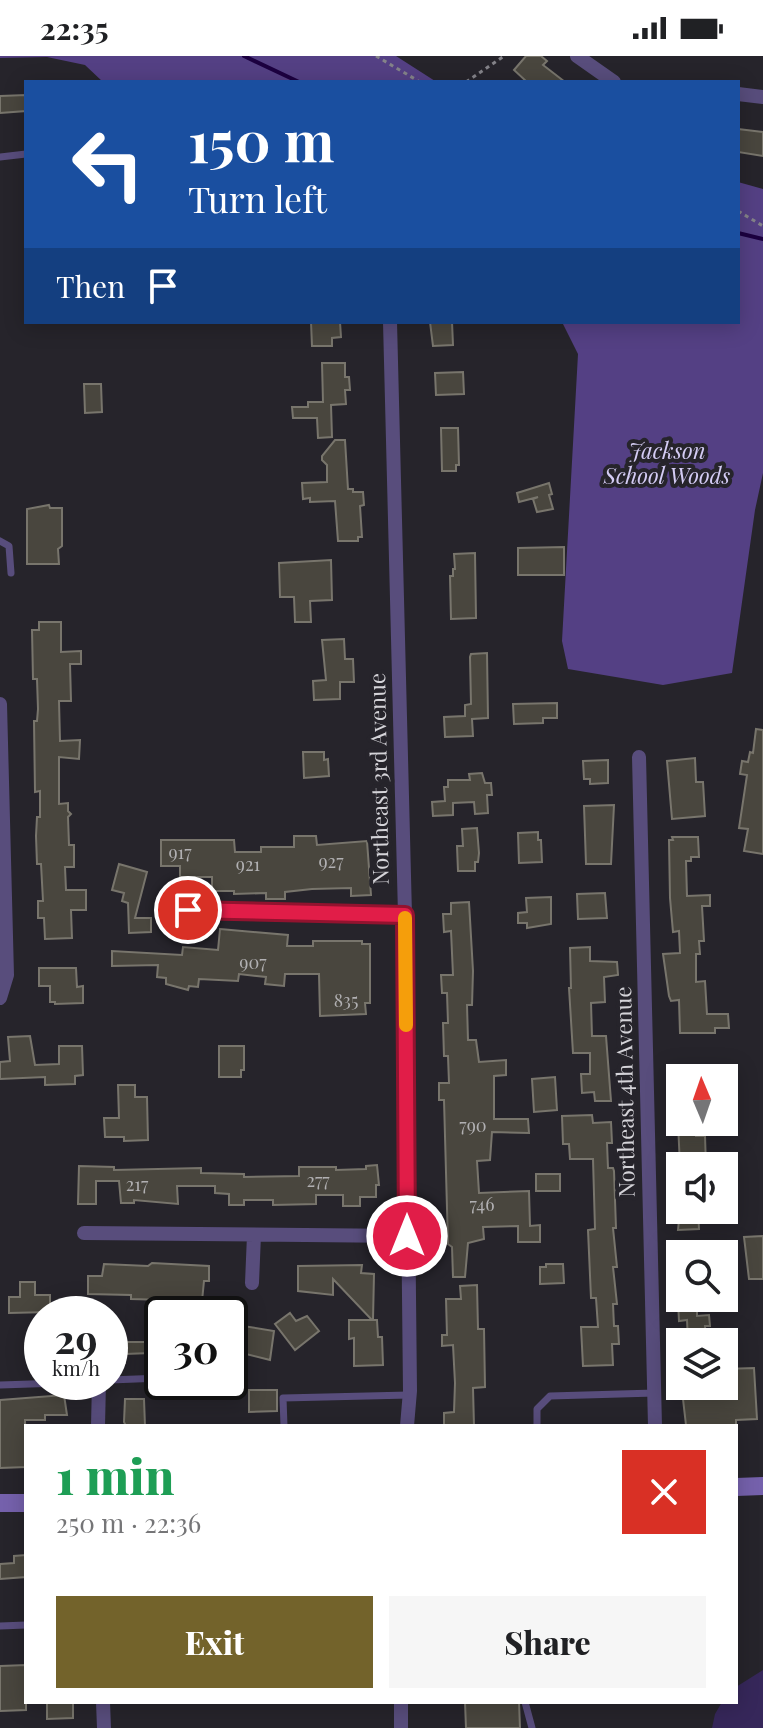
<!DOCTYPE html>
<meta charset="utf-8">
<style>
:root{--surface:#fff;--page:#f6f6f6;--text:#202124;--muted:#757577;--accent:#73632b}
body{margin:0;font-family:"Playfair Display",serif;background:var(--page);color:var(--text);height:100vh;display:flex;flex-direction:column;font-size:30px;white-space:nowrap}
*{box-sizing:border-box;margin:0}
p{font-size:26px;color:var(--muted)}
.icon{flex:none;width:44px;height:44px;fill:none;stroke:currentColor;stroke-width:2;stroke-linecap:round;stroke-linejoin:round}
.map{position:relative;flex:1;overflow:hidden}
.side{position:absolute;left:24px;top:1368px;width:714px;height:280px;display:flex;flex-direction:column;background:var(--surface);border-radius:0px;box-shadow:0 4px 20px #0003}
.side>*{flex:none}
.guide{position:absolute;left:24px;top:24px;width:716px;height:244px;border-radius:0px;box-shadow:0 4px 20px #0003;background:#1a4fa0;color:#fff;overflow:hidden}
.needle{width:52px;rotate:358deg}
.tools{position:absolute;left:666px;top:1008px;display:grid;gap:16px}
.tools a{display:grid;place-items:center;width:72px;height:72px;border-radius:0px;background:var(--surface);box-shadow:0 4px 20px #0003;font-size:40px}
.speed{position:absolute;left:24px;top:1240px;display:flex;gap:16px;font-size:40px;font-weight:700;text-align:center}
.speed>*{display:grid;place-content:center;width:104px;height:104px;border-radius:50%;background:var(--surface);box-shadow:0 4px 20px #0003;line-height:1}
.speed small{font-size:20px;font-weight:400}
.speed .limit{border:4px solid #111;border-radius:12px;background:#fff;color:#111}
.pin{position:absolute;display:grid;place-items:center;width:68px;height:68px;color:#fff;margin:-34px;border:4px solid #fff;border-radius:50%;box-shadow:0 2px 8px #0007}
.me{position:absolute;width:88px;margin:-44px;rotate:0deg;stroke-linejoin:round;filter:drop-shadow(0 0 6px #0008)}
.turn{display:flex;align-items:center;gap:28px;height:168px;padding:0 32px;font-size:36px}
.turn .icon{width:104px;height:104px;stroke-width:2.5}
.turn b{display:block;font-size:56px;line-height:68px}
.then{display:flex;align-items:center;height:76px;padding:0 32px;background:#0003;gap:16px;font-size:30px}
.round{display:grid;place-items:center;flex:none;width:84px;height:84px;border-radius:0px;background:var(--page)}
.head{display:flex;align-items:center;justify-content:space-between;height:136px;padding:0 32px}
h1{font-size:48px;font-weight:800;line-height:60px;color:#1e9e55}
.cta{display:flex;gap:16px;margin-top:auto;padding:16px 32px}
.cta a{flex:1;height:92px;border-radius:0px;background:var(--accent);color:#fff;font-size:32px;font-weight:800;line-height:92px;text-align:center}
.cta a+a{background:var(--page);color:var(--text)}
.status{display:flex;justify-content:space-between;align-items:center;height:56px;padding:0 40px;background:var(--surface);direction:ltr}
.status svg{height:22px;fill:currentColor}
.map>svg:first-child{display:block}
.green{fill:#36275a}
.forest{fill:#544084}
.lines{fill:none;stroke-linecap:round;stroke-linejoin:round}
.stream{stroke:#1c0040;stroke-width:4}
.building{fill:#49463e;stroke:#78756c;stroke-width:2}
.path{stroke:#848389;stroke-width:3;stroke-dasharray:4 4;stroke-linecap:butt}
.lane{stroke:#584d7c;stroke-width:7}
.street{stroke:#584d7c;stroke-width:14}
.secondary{stroke:#7561ac;stroke-width:18}
.route-casing{stroke:#92132f;stroke-width:20}
.route{stroke:#e11d48;stroke-width:14}
.slow{stroke:#f59e0b;stroke-width:14}
.labels{text-anchor:middle;stroke-width:8;stroke-linejoin:round;paint-order:stroke}
.number-label{font-size:18px;fill:#b1b0b2}
.park-label{font-size:22px;font-style:italic;fill:#d4ccf4;stroke:#26242b}
.street-label{font-size:22px;fill:#d4d3d8;stroke:#26242b}
</style>
<div class="status"><b>22:35</b><svg viewBox="0 0 49 12"><path d="M0 12V9h3v3zM5 12V6h3v6zM10 12V3h3v9zM15 12V0h3v12zM26 1h20v11H26zM47 4h2v5h-2z"/></svg></div>
<div class="map">
<svg width="763" height="1672" viewBox="0 0 763 1672">
<rect width="100%" height="100%" fill="#26242b"/>
<path class="green" d="M 763,1614 L 763,1672 L 712,1672 L 715,1658 L 722,1646 L 736,1646 L 736,1631 Z"/>
<path class="forest" d="M 0,0 L 396,0 L 435,25 L 444,26 L 103,26 L 85,9 L 47,1 L 0,2 Z
M 738,126 L 763,133 L 763,417 L 755,454 L 732,617 L 663,629 L 568,613 L 562,585 L 578,298 L 562,266 L 738,266 Z"/>
<g class="lines">
<path class="stream" d="M 244,0 L 299,26
M 738,177 L 763,183"/>
</g>
<path class="building" d="M 526,0 L 541,0 L 547,5 L 543,9 L 565,26 L 527,26 L 514,14 Z
M 26,39 L 26,55 L 0,57 L 0,40 Z
M 738,73 L 763,76 L 763,100 L 738,96 Z
M 311,266 L 340,266 L 341,281 L 332,282 L 332,290 L 312,290 Z
M 430,266 L 452,266 L 453,289 L 433,290 Z
M 322,307 L 345,307 L 345,321 L 349,321 L 350,334 L 345,334 L 346,348 L 331,349 L 332,381 L 318,382 L 317,362 L 293,362 L 292,351 L 308,351 L 308,346 L 323,346 Z
M 463,316 L 464,338 L 436,339 L 435,317 Z
M 84,328 L 101,328 L 102,356 L 85,357 Z
M 441,372 L 458,372 L 459,409 L 456,409 L 456,415 L 442,415 Z
M 335,384 L 345,384 L 348,433 L 353,433 L 353,436 L 363,436 L 364,449 L 360,450 L 362,481 L 358,481 L 358,485 L 338,485 L 335,445 L 310,446 L 310,442 L 303,443 L 302,427 L 327,426 L 327,409 L 322,404 L 322,400 Z
M 549,427 L 552,438 L 549,439 L 553,453 L 537,456 L 533,443 L 538,441 L 519,446 L 517,437 Z
M 49,449 L 50,452 L 62,452 L 62,490 L 58,493 L 59,508 L 27,508 L 27,453 Z
M 564,491 L 564,519 L 518,519 L 518,492 Z
M 475,497 L 476,562 L 451,563 L 450,520 L 453,520 L 453,513 L 455,513 L 454,498 Z
M 331,504 L 332,544 L 310,545 L 311,566 L 295,566 L 294,541 L 280,541 L 279,507 Z
M 39,566 L 61,566 L 61,596 L 81,595 L 81,608 L 70,608 L 71,645 L 59,645 L 60,685 L 80,684 L 79,703 L 59,701 L 59,748 L 68,747 L 68,755 L 71,758 L 68,761 L 69,789 L 74,789 L 74,811 L 65,811 L 66,834 L 86,834 L 86,854 L 71,854 L 72,882 L 45,883 L 44,862 L 38,862 L 38,845 L 43,845 L 41,808 L 37,808 L 36,780 L 37,761 L 40,761 L 40,735 L 35,736 L 34,665 L 37,665 L 38,653 L 37,623 L 33,623 L 32,574 L 39,574 Z
M 344,583 L 345,603 L 353,603 L 354,626 L 340,626 L 340,643 L 314,644 L 313,625 L 326,624 L 322,584 Z
M 487,597 L 488,662 L 472,663 L 473,680 L 445,681 L 444,661 L 465,660 L 465,649 L 471,648 L 470,601 L 471,598 Z
M 557,647 L 557,662 L 543,662 L 543,667 L 514,668 L 513,648 Z
M 756,673 L 763,674 L 763,798 L 744,795 L 748,773 L 739,772 L 747,719 L 740,718 L 742,705 L 748,706 L 750,696 L 753,697 Z
M 303,696 L 324,696 L 324,704 L 328,703 L 329,720 L 304,722 Z
M 695,702 L 696,726 L 703,726 L 705,760 L 672,763 L 667,705 Z
M 608,704 L 608,727 L 590,728 L 590,723 L 584,723 L 583,705 Z
M 482,717 L 485,727 L 491,727 L 492,739 L 487,739 L 488,757 L 475,758 L 474,746 L 453,747 L 453,759 L 433,760 L 432,746 L 445,745 L 444,731 L 448,731 L 448,724 L 470,724 L 469,718 Z
M 614,749 L 611,808 L 586,808 L 584,750 Z
M 477,772 L 479,797 L 478,806 L 475,806 L 475,815 L 458,815 L 457,790 L 463,790 L 462,773 Z
M 538,776 L 538,784 L 541,784 L 542,806 L 519,807 L 518,777 Z
M 294,780 L 316,780 L 317,789 L 367,785 L 371,839 L 351,840 L 351,832 L 312,833 L 285,836 L 285,843 L 266,843 L 266,837 L 234,838 L 234,835 L 212,835 L 212,821 L 180,821 L 180,810 L 161,810 L 161,784 L 234,784 L 235,796 L 261,796 L 261,791 L 294,791 Z
M 672,781 L 698,781 L 699,801 L 691,801 L 691,805 L 686,805 L 687,840 L 710,839 L 710,850 L 702,850 L 704,885 L 699,885 L 700,898 L 696,898 L 696,926 L 705,925 L 707,958 L 728,958 L 729,972 L 715,972 L 715,977 L 680,977 L 679,944 L 671,945 L 669,940 L 663,898 L 680,897 L 679,875 L 673,876 L 670,842 L 669,784 L 673,784 Z
M 119,808 L 147,816 L 135,862 L 151,862 L 151,876 L 129,877 L 128,847 L 122,845 L 124,837 L 112,834 Z
M 605,837 L 607,862 L 578,863 L 577,838 Z
M 551,841 L 551,868 L 527,872 L 527,867 L 518,867 L 518,857 L 527,856 L 526,842 Z
M 469,846 L 473,915 L 472,949 L 467,949 L 468,984 L 476,984 L 479,1006 L 506,1004 L 506,1019 L 494,1020 L 494,1063 L 528,1063 L 529,1077 L 492,1076 L 490,1104 L 477,1105 L 479,1137 L 529,1135 L 530,1170 L 540,1169 L 540,1186 L 518,1186 L 518,1170 L 483,1171 L 484,1183 L 468,1187 L 465,1221 L 453,1221 L 452,1191 L 448,1188 L 444,1044 L 439,1044 L 439,1027 L 449,1027 L 448,1000 L 444,1000 L 443,967 L 448,967 L 447,937 L 442,937 L 441,919 L 453,919 L 451,875 L 444,876 L 443,858 L 451,858 L 451,847 Z
M 220,873 L 288,879 L 287,890 L 313,890 L 313,885 L 362,885 L 362,888 L 370,888 L 370,947 L 365,947 L 366,958 L 320,960 L 319,918 L 285,918 L 284,930 L 265,928 L 266,921 L 239,918 L 238,925 L 199,923 L 198,931 L 189,930 L 188,934 L 166,928 L 166,922 L 157,921 L 158,909 L 112,910 L 112,895 L 182,899 L 183,891 L 218,894 Z
M 590,891 L 590,905 L 617,906 L 618,919 L 604,921 L 605,946 L 591,947 L 592,980 L 606,980 L 611,1045 L 595,1045 L 594,1036 L 582,1037 L 581,1018 L 590,1018 L 590,997 L 573,997 L 569,932 L 571,932 L 570,892 Z
M 39,912 L 76,912 L 77,931 L 83,930 L 83,947 L 55,948 L 55,946 L 50,946 L 50,930 L 39,930 Z
M 30,980 L 35,1009 L 59,1008 L 59,990 L 82,990 L 83,1019 L 75,1020 L 75,1028 L 45,1029 L 45,1021 L 0,1023 L 0,1006 L 10,1005 L 8,981 Z
M 219,990 L 244,990 L 244,1014 L 241,1014 L 241,1021 L 219,1021 Z
M 555,1021 L 557,1054 L 534,1056 L 532,1023 Z
M 118,1029 L 135,1029 L 135,1041 L 147,1041 L 148,1084 L 124,1085 L 124,1081 L 105,1081 L 104,1062 L 119,1062 Z
M 592,1059 L 593,1067 L 611,1066 L 612,1087 L 607,1087 L 608,1112 L 613,1112 L 614,1115 L 616,1172 L 613,1172 L 617,1211 L 613,1211 L 617,1248 L 613,1248 L 614,1270 L 618,1270 L 619,1288 L 612,1288 L 613,1309 L 583,1310 L 581,1271 L 598,1271 L 596,1242 L 591,1242 L 588,1174 L 595,1173 L 593,1103 L 570,1103 L 569,1088 L 563,1088 L 562,1060 Z
M 678,1067 L 696,1067 L 696,1080 L 705,1080 L 706,1110 L 680,1110 Z
M 377,1109 L 379,1129 L 376,1129 L 376,1141 L 360,1141 L 360,1150 L 343,1150 L 343,1139 L 316,1139 L 316,1148 L 273,1149 L 273,1144 L 244,1144 L 244,1149 L 229,1149 L 229,1138 L 215,1137 L 215,1130 L 177,1130 L 178,1148 L 134,1144 L 134,1147 L 121,1147 L 119,1125 L 96,1125 L 96,1148 L 78,1148 L 79,1110 L 114,1111 L 114,1114 L 201,1112 L 201,1117 L 244,1118 L 244,1121 L 299,1120 L 299,1111 L 336,1111 L 336,1114 L 366,1113 L 366,1110 Z
M 536,1118 L 560,1118 L 560,1135 L 536,1135 Z
M 680,1154 L 698,1154 L 699,1173 L 678,1174 Z
M 763,1180 L 763,1223 L 749,1223 L 744,1181 Z
M 152,1207 L 209,1210 L 209,1225 L 204,1225 L 202,1245 L 131,1243 L 131,1239 L 88,1238 L 88,1220 L 102,1220 L 104,1208 L 148,1210 Z
M 546,1208 L 563,1208 L 564,1227 L 540,1228 L 540,1211 L 546,1211 Z
M 362,1209 L 361,1217 L 374,1218 L 373,1264 L 377,1264 L 378,1281 L 382,1281 L 383,1309 L 354,1310 L 354,1282 L 349,1283 L 349,1264 L 372,1264 L 333,1223 L 333,1239 L 298,1235 L 298,1210 Z
M 20,1226 L 35,1226 L 35,1239 L 50,1239 L 50,1256 L 9,1257 L 9,1241 L 20,1241 Z
M 477,1229 L 478,1273 L 484,1273 L 485,1331 L 473,1332 L 474,1370 L 444,1370 L 444,1357 L 454,1356 L 455,1327 L 453,1289 L 442,1290 L 442,1279 L 447,1279 L 446,1243 L 461,1243 L 460,1230 Z
M 697,1244 L 697,1260 L 709,1259 L 710,1270 L 705,1270 L 706,1286 L 688,1286 L 687,1264 L 679,1265 L 678,1245 Z
M 290,1257 L 296,1265 L 307,1260 L 319,1275 L 295,1294 L 275,1268 Z
M 243,1270 L 274,1275 L 270,1304 L 238,1296 Z
M 110,1274 L 123,1274 L 123,1286 L 149,1286 L 149,1275 L 162,1275 L 162,1301 L 151,1301 L 151,1297 L 125,1298 L 125,1307 L 110,1307 Z
M 754,1312 L 757,1363 L 736,1364 L 736,1370 L 686,1369 L 683,1343 L 711,1339 L 711,1330 L 724,1330 L 724,1313 Z
M 249,1334 L 277,1334 L 277,1355 L 249,1356 Z
M 64,1339 L 67,1359 L 45,1359 L 45,1364 L 25,1364 L 26,1411 L 0,1412 L 0,1344 Z
M 125,1343 L 144,1343 L 145,1370 L 126,1370 L 124,1366 Z
M 26,1499 L 26,1521 L 0,1523 L 0,1508 L 14,1507 L 14,1500 Z
M 26,1609 L 26,1654 L 0,1655 L 0,1610 Z
M 47,1646 L 73,1646 L 73,1662 L 47,1663 Z
M 465,1646 L 519,1646 L 520,1672 L 466,1672 Z"/>
<g class="lines">
<path class="path" d="M 376,0 L 420,26
M 466,26 L 504,0
M 738,155 L 763,170"/>
<path class="lane" d="M 0,101 L 26,98
M 0,485 L 9,490 L 11,517
M 188,854 L 405,859
M 110,1324 L 162,1322
M 0,1329 L 92,1326
M 284,1370 L 283,1342 L 409,1339
M 537,1370 L 537,1353 L 550,1340 L 655,1337
M 0,1570 L 26,1569
M 525,1646 L 532,1672"/>
<path class="street" d="M 577,0 L 614,26
M 738,38 L 763,41
M 390,266 L 405,859 L 410,1335 L 407,1370
M 0,648 L 7,919 L 0,942
M 639,701 L 655,1370
M 84,1177 L 407,1180
M 252,1227 L 254,1179
M 98,1370 L 99,1326
M 103,1646 L 104,1672
M 401,1646 L 401,1672"/>
<path class="secondary" d="M 736,1431 L 763,1430
M 0,1447 L 26,1447"/>
</g>
<g class="lines">
<defs>
<path id="route" d="M 188,854 L 405,859 L 407,1180"/>
</defs>
<use href="#route" class="route-casing"/>
<use href="#route" class="route"/>
<path class="slow" d="M 405,862 L 406,969"/>
</g>
<g class="labels">
<g class="number-label">
<text x="180" y="803">917</text>
<text x="331" y="812">927</text>
<text x="248" y="815">921</text>
<text x="253" y="913">907</text>
<text x="346" y="951">835</text>
<text x="473" y="1076">790</text>
<text x="318" y="1131">277</text>
<text x="137" y="1135">217</text>
<text x="482" y="1155">746</text>
</g>
<g class="park-label">
<text x="667" y="403">Jackson<tspan x="667" dy="25">School Woods</tspan></text>
</g>
<g class="street-label">
<text transform="translate(379 723) rotate(-91)" y="8">Northeast 3rd Avenue</text>
<text transform="translate(625 1036) rotate(-91)" y="8">Northeast 4th Avenue</text>
</g>
</g>
</svg>
<div class="tools">
<a><svg class="needle" viewBox="-14 -14 28 28"><path d="M0-13l5 13h-10z" fill="#e53935"/><path d="M0 13l5-13h-10z" fill="#757577"/></svg></a>
<a><svg class="icon" aria-label="sound" viewBox="0 0 24 24"><path d="M4 9h4l5-4v14l-5-4H4zM17 9q2 3 0 6"/></svg></a>
<a><svg class="icon" aria-label="search" viewBox="0 0 24 24"><circle cx="10" cy="10" r="6"/><path d="M15 15l6 6"/></svg></a>
<a><svg class="icon" aria-label="layers" viewBox="0 0 24 24"><path d="M12 4l9 5-9 5-9-5zM3 14l9 5 9-5"/></svg></a>
</div>
<div class="speed"><div>29<small>km/h</small></div><div class="limit">30</div></div>
<div class="pin" style="left:188px;top:854px;background:#d93025"><svg class="icon" aria-label="arrive" viewBox="0 0 24 24"><path d="M6 21V4h12l-3 4 3 4H6"/></svg></div>
<svg class="me" style="left:407px;top:1180px" viewBox="-20 -20 40 40"><circle r="17" fill="#e11d48" stroke="#fff" stroke-width="3"/><path d="M0-11L8 9 0 5-8 9z" fill="#fff"/></svg>
<div class="guide">
<div class="turn"><svg class="icon" aria-label="left" viewBox="0 0 24 24"><path d="M17 20v-9H6M10 6l-5 5 5 5"/></svg><div><b>150 m</b>Turn left</div></div>
<div class="then">Then<svg class="icon" aria-label="arrive" viewBox="0 0 24 24"><path d="M6 21V4h12l-3 4 3 4H6"/></svg></div>
</div>
<section class="side">
<div class="head"><div><h1>1 min</h1><p>250 m · 22:36</p></div><a class="round" style="background:#d93025;color:#fff"><svg class="icon" aria-label="close" viewBox="0 0 24 24"><path d="M6 6l12 12M18 6L6 18"/></svg></a></div>
<div class="cta"><a>Exit</a><a>Share</a></div>
</section>
</div>
